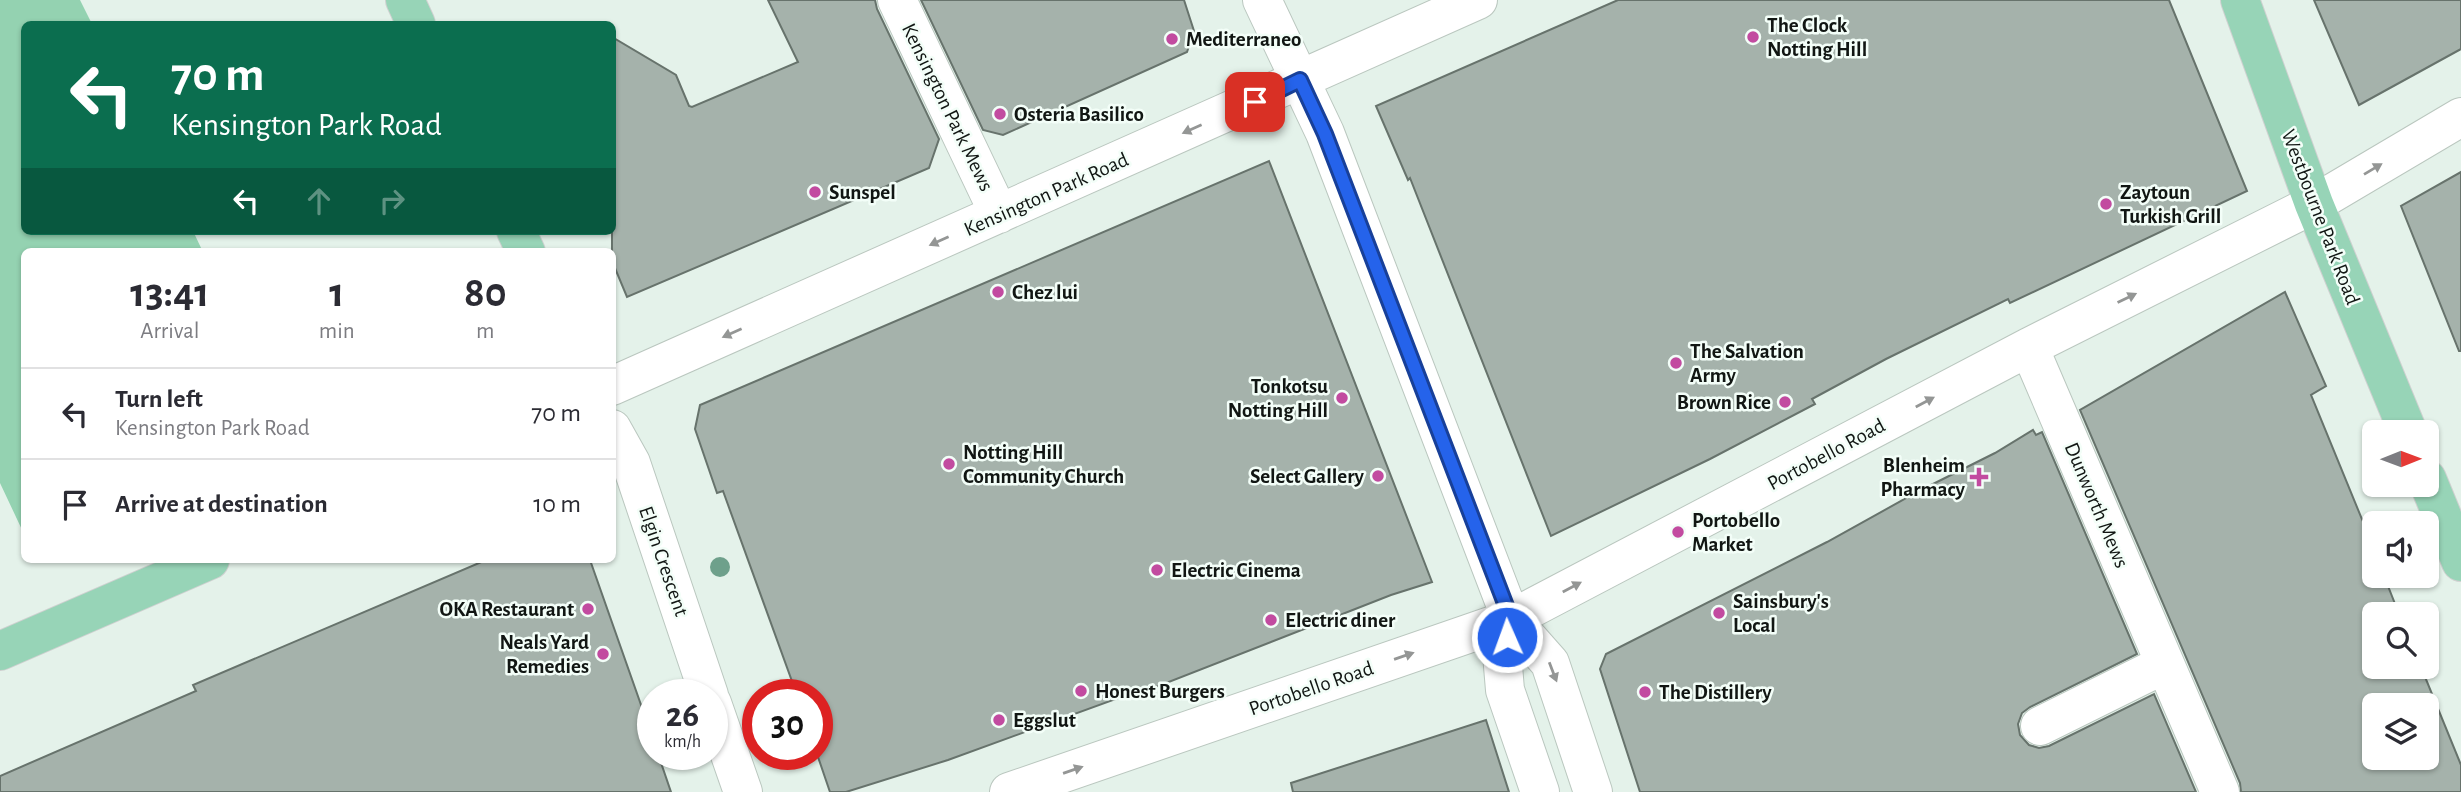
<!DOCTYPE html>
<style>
:root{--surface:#fff;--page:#f7f7f7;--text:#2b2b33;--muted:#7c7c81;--line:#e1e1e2}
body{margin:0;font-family:"Alegreya Sans",sans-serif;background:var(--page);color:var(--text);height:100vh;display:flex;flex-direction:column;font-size:26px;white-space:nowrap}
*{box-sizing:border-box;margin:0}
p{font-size:23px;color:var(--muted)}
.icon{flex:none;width:38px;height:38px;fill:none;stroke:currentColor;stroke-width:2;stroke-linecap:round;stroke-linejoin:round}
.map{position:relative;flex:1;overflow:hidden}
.details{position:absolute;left:21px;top:248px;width:595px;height:315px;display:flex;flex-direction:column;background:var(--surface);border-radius:10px;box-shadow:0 2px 5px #0004}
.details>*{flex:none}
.banner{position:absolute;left:21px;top:21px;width:595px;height:214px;border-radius:10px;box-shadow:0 2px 5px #0004;background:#0b6e4f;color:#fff;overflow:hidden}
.needle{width:46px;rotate:89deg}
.tools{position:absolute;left:2362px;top:420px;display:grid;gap:14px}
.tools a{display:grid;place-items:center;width:77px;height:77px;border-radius:10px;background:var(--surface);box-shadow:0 2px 5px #0004;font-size:35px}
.speed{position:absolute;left:637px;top:679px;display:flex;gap:14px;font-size:35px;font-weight:700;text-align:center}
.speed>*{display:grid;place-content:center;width:91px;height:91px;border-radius:50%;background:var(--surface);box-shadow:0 2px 5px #0004;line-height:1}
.speed small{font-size:18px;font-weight:400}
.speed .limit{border:10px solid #d22;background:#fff;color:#111}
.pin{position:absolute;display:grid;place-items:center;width:60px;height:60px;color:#fff;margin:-30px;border-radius:14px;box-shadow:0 4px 10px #0006}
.me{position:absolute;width:77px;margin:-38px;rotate:358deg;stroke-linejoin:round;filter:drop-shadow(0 0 5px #0008)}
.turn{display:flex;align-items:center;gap:24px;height:147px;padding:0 35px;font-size:32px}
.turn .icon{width:91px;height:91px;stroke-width:2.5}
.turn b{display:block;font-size:49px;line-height:60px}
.lanes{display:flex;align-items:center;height:66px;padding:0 35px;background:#0003;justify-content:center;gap:35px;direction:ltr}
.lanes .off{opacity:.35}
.eta{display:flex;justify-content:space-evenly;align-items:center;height:119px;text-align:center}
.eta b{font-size:42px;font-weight:700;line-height:49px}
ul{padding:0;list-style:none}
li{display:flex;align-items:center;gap:21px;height:91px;padding:0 35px;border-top:2px solid var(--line)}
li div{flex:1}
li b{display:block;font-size:26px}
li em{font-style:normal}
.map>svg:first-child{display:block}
.garden{fill:#94d2b1}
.building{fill:#a5b2ab;stroke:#67736c;stroke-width:2;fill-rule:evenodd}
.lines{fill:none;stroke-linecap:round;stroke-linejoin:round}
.minor-casing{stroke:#bac7bf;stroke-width:40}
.major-casing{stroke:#cfd0d0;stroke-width:40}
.minor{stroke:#fff;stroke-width:38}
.major{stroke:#97d4b7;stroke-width:38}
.tree{fill:#6ea08b}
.oneway{fill:#949695}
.route-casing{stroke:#184099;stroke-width:18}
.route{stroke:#2563eb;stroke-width:12}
.poi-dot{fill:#c24ba0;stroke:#f3fef8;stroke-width:2.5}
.labels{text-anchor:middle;stroke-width:5;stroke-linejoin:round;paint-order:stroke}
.poi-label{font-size:21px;font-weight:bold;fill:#111613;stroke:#f3fef8;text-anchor:start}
.street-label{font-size:21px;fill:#111613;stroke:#f3fef8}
</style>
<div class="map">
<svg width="2461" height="792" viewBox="0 0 2461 792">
<rect width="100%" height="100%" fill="#e4f2ea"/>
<path class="garden" d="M 0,0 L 80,0 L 92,24 L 24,24 L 24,231 L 193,231 L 203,252 L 24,252 L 24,534 L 0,483 Z"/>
<path class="building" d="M 768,0 L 875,0 L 877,9 L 939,139 L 929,168 L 627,297 L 612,261 L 612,37 L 676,75 L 689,106 L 692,107 L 798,62 Z
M 921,0 L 1184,0 L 1194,31 L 1187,52 L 1003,135 L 983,130 Z
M 1618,0 L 2169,0 L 2247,191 L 2010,303 L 2008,299 L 1886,359 L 1812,399 L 1815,404 L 1710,459 L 1551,536 L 1410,178 L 1408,180 L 1376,106 Z
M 2314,0 L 2461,0 L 2461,49 L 2359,105 Z
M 1269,161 L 1432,582 L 1391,595 L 1133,696 L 1132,693 L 948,760 L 846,792 L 830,792 L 817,754 L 817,695 L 797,695 L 723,491 L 717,493 L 695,429 L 700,405 Z
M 2461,172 L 2461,351 L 2459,351 L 2401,206 Z
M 2285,292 L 2326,386 L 2311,395 L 2375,551 L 2375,576 L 2384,576 L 2399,614 L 2375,614 L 2375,667 L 2421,667 L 2461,765 L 2461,792 L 2241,792 L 2240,783 L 2080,410 ZM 2375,705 L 2427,705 L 2427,758 L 2375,758 Z
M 2033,430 L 2036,435 L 2042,432 L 2137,654 L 2030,707 L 2022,713 L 2018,724 L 2020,735 L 2029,745 L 2039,748 L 2049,746 L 2154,694 L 2196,792 L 1640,792 L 1600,669 L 1606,654 L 1827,542 L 1919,491 L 1995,453 Z
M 486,560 L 590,560 L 653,739 L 653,754 L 658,754 L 671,792 L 0,792 L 0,776 L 196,691 L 193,685 Z
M 1486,720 L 1509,792 L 1293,792 L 1291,783 Z"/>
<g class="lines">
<defs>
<path id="minor" d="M 897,0 L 999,214
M 1262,0 L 1325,133 L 1511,619 L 1550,663 L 1593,792
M 2029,347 L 2220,792
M 612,386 L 1478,0
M 612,429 L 631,463 L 709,695
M 1511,619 L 1502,654 L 1505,690 L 1540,792
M 712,703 L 743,792
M 2040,726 L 2165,664
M 1009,792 L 1511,619 L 2029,347 L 2314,204 L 2461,117"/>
<path id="major" d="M 405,0 L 416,24
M 2240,0 L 2314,204 L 2408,432
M 516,231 L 526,252
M 2427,479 L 2461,562
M 0,651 L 210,560"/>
</defs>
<use href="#minor" class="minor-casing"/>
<use href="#major" class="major-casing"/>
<use href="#minor" class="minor"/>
<use href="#major" class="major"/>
</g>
<circle class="tree" cx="720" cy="567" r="10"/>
<defs><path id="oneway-solid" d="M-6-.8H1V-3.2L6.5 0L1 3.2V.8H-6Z" transform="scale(1.75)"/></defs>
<g class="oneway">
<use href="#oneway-solid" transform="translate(1192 129) rotate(156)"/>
<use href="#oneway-solid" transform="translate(2373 169) rotate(-31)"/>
<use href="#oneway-solid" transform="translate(939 241) rotate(156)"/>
<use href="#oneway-solid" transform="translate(2127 298) rotate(-26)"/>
<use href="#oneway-solid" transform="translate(732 333) rotate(156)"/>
<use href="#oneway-solid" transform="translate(1925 402) rotate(-28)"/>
<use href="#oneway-solid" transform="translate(1572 587) rotate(-28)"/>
<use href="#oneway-solid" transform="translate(1404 656) rotate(-19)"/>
<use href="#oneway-solid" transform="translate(1553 672) rotate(69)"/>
<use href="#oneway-solid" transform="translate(1073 770) rotate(-19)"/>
</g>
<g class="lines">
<defs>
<path id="route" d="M 1255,102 L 1300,80 L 1325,134 L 1511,619 L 1507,637"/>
</defs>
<use href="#route" class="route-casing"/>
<use href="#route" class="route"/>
</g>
<g class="poi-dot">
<circle cx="1753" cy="37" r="7"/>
<circle cx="1172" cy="39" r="7"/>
<circle cx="1000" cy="114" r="7"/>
<circle cx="815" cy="192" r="7"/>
<circle cx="2106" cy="204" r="7"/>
<circle cx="998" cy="292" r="7"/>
<circle cx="1676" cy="363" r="7"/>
<circle cx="1342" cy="398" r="7"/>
<circle cx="1785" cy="402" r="7"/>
<circle cx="949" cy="464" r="7"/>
<circle cx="1378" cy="476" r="7"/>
<path d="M1975.5 466.5h7v7h7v7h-7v7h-7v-7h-7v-7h7z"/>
<circle cx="1678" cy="532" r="7"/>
<circle cx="1157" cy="570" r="7"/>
<circle cx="588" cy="609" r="7"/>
<circle cx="1719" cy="613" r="7"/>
<circle cx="1271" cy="620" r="7"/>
<circle cx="603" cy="654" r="7"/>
<circle cx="1081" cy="691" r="7"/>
<circle cx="1645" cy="692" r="7"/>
<circle cx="999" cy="720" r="7"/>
</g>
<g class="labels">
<g class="poi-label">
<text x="1767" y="32">The Clock<tspan x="1767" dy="24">Notting Hill</tspan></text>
<text x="1186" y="46">Mediterraneo</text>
<text x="1014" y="121">Osteria Basilico</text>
<text x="829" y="199">Sunspel</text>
<text x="2120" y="199">Zaytoun<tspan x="2120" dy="24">Turkish Grill</tspan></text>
<text x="1012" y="299">Chez lui</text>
<text x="1690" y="358">The Salvation<tspan x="1690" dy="24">Army</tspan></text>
<text x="1328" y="393" text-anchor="end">Tonkotsu<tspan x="1328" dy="24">Notting Hill</tspan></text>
<text x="1771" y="409" text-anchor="end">Brown Rice</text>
<text x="963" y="459">Notting Hill<tspan x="963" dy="24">Community Church</tspan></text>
<text x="1965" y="472" text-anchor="end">Blenheim<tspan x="1965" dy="24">Pharmacy</tspan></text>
<text x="1364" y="483" text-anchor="end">Select Gallery</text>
<text x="1692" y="527">Portobello<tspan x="1692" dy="24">Market</tspan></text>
<text x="1171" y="577">Electric Cinema</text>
<text x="1733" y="608">Sainsbury's<tspan x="1733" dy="24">Local</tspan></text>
<text x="574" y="616" text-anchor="end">OKA Restaurant</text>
<text x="1285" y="627">Electric diner</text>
<text x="589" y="649" text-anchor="end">Neals Yard<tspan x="589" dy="24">Remedies</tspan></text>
<text x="1095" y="698">Honest Burgers</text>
<text x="1659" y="699">The Distillery</text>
<text x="1013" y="727">Eggslut</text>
</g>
<g class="street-label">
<text transform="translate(948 107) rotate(64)" y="7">Kensington Park Mews</text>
<text transform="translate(1046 194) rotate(-24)" y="7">Kensington Park Road</text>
<text transform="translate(2321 217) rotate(69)" y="7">Westbourne Park Road</text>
<text transform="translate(1826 454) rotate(-28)" y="7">Portobello Road</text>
<text transform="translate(2097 505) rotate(67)" y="7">Dunworth Mews</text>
<text transform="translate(664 561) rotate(71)" y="7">Elgin Crescent</text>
<text transform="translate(1311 688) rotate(-19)" y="7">Portobello Road</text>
</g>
</g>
</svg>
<div class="tools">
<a><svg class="needle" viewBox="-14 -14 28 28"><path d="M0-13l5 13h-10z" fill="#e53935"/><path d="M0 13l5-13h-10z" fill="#7c7c81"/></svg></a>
<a><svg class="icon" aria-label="sound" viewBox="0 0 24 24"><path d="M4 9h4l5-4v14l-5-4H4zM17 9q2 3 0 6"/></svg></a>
<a><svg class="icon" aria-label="search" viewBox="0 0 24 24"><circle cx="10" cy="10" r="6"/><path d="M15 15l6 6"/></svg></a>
<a><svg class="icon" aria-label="layers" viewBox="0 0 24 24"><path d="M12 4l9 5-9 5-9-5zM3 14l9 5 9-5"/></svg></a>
</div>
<div class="speed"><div>26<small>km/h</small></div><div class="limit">30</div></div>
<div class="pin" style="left:1255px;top:102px;background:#d93025"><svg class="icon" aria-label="arrive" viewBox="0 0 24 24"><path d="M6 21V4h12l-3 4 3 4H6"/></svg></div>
<svg class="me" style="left:1507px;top:637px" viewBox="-20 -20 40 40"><circle r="17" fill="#2563eb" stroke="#fff" stroke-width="3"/><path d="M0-11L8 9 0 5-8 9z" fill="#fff"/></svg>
<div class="banner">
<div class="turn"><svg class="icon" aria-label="left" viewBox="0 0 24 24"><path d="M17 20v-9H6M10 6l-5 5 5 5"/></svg><div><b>70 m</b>Kensington Park Road</div></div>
<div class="lanes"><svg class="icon" aria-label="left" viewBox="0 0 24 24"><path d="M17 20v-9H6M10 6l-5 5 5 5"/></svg><svg class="icon off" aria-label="ahead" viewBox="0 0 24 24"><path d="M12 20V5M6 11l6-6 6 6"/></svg><svg class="icon off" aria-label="right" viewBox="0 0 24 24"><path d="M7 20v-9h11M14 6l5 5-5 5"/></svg></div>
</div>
<section class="details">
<div class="eta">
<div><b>13:41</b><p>Arrival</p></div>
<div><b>1</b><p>min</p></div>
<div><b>80</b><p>m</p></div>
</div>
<ul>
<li><svg class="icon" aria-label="left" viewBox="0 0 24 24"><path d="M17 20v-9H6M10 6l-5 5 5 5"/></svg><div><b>Turn left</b><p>Kensington Park Road</p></div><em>70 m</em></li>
<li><svg class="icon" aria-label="arrive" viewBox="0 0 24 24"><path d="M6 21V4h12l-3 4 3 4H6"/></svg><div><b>Arrive at destination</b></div><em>10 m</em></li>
</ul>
</section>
</div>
